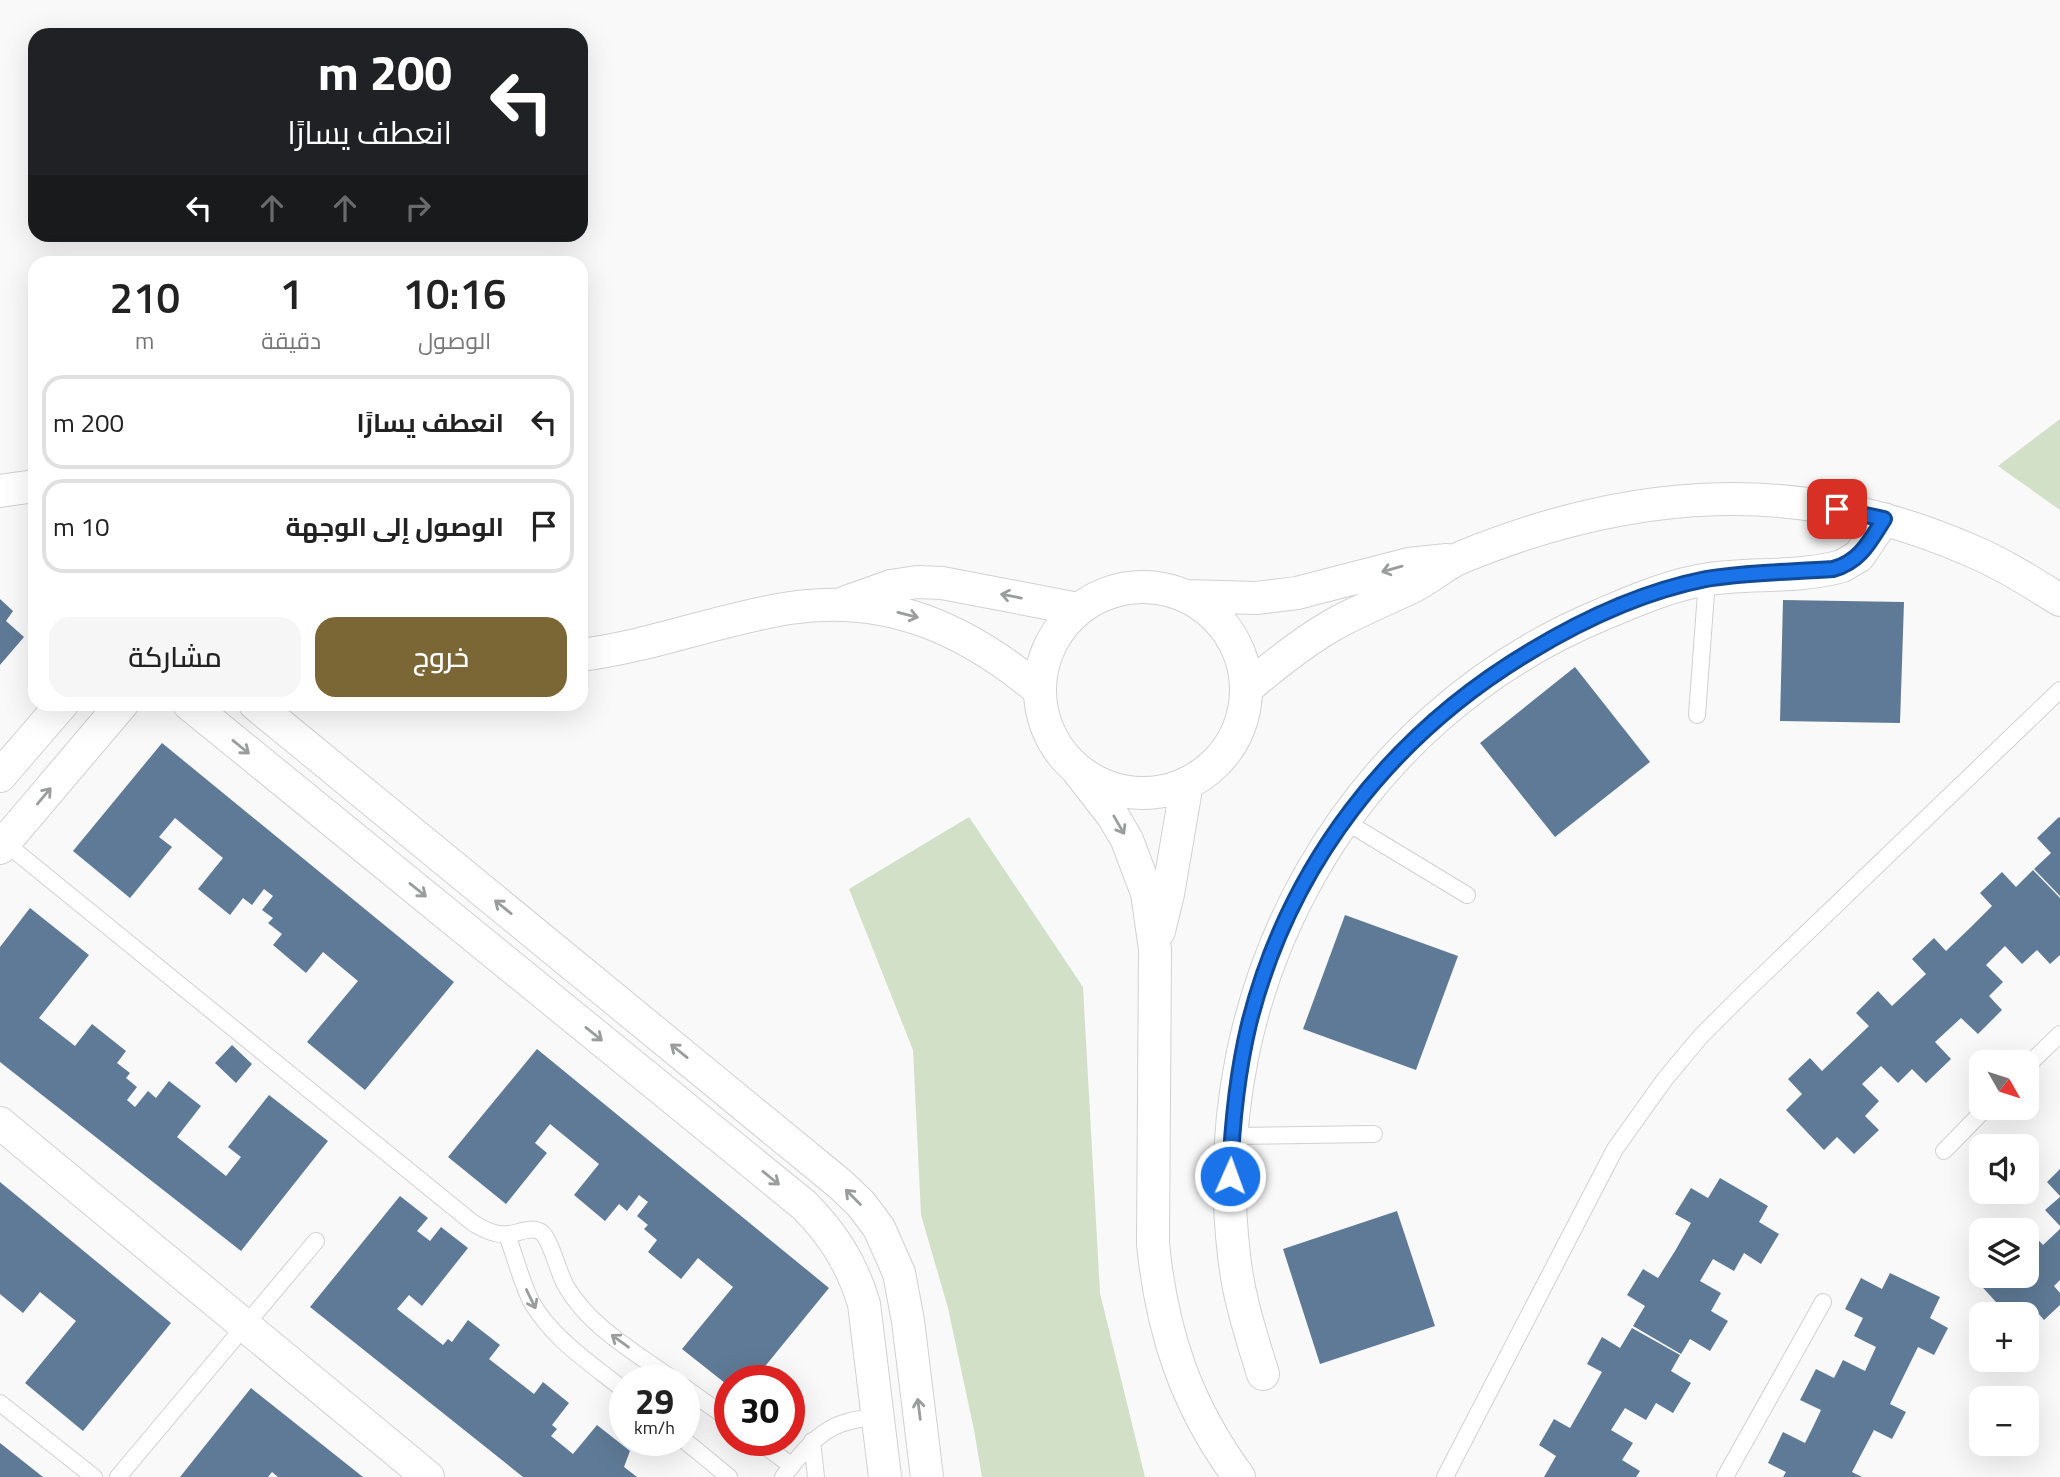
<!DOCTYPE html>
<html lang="ar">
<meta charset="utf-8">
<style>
:root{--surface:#fff;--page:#f6f6f6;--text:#222;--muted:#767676;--line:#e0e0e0;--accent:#7b6736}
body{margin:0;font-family:"Titillium Web",Cairo,sans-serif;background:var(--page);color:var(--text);direction:rtl;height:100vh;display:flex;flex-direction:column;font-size:26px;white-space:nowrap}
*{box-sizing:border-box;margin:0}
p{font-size:23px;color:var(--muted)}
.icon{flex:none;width:38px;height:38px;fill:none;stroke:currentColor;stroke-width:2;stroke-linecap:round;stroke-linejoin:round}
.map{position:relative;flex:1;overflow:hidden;direction:ltr}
.panel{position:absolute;left:28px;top:256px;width:560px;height:455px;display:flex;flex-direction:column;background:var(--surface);border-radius:21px;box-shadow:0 7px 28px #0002;direction:rtl}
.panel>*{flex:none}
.top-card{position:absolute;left:28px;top:28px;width:560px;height:214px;border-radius:21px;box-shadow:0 7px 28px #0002;direction:rtl;background:#202124;color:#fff;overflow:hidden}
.needle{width:46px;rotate:129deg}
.controls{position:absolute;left:1969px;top:1050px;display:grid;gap:14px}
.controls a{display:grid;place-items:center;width:70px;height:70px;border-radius:14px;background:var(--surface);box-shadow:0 7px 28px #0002;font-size:35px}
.speed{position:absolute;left:609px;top:1365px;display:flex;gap:14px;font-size:35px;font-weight:700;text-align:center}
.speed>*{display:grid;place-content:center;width:91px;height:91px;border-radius:50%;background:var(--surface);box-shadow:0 7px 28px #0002;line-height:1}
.speed small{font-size:18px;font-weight:400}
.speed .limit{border:10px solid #d22;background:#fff;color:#111}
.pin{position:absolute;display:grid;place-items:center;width:60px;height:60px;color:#fff;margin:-30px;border-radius:14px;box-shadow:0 4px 10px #0006}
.me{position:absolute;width:77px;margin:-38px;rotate:2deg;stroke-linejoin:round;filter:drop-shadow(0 0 5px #0008)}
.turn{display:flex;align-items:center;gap:24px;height:147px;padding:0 21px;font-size:32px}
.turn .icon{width:91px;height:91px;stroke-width:2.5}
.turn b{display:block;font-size:49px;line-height:60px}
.lanes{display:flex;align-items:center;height:66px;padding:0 21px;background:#0003;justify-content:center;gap:35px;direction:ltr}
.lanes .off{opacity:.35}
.eta{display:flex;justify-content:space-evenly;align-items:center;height:119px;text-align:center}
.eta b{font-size:42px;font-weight:600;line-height:49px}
.cta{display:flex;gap:14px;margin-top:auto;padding:14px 21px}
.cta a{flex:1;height:80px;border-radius:21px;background:var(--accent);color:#fff;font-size:28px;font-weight:600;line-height:80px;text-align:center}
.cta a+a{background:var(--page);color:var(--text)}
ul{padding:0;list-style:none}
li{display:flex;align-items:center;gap:21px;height:94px;margin:0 14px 10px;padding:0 7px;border:4px solid var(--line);border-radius:21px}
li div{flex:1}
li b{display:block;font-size:26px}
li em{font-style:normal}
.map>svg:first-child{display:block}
.green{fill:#d2e0c7}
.building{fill:#5f7a96}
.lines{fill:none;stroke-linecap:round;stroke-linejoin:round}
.lane-casing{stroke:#d1d1d2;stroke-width:18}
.street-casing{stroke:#d1d1d2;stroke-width:34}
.lane{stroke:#fff;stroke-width:16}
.street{stroke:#fff;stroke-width:32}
.oneway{stroke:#9b9c9c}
.route-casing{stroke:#114b97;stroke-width:18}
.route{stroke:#1a73e8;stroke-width:12}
</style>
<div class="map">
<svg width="2060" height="1477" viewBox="0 0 2060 1477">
<rect width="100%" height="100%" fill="#f9f9fa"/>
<path class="green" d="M 2060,419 L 2060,510 L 1998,466 Z
M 969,817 L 1083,987 L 1100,1293 L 1145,1477 L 982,1477 L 974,1430 L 948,1308 L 921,1215 L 913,1050 L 849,889 Z"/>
<path class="building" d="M 0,599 L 13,611 L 6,621 L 24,637 L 0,665 Z
M 1783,600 L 1904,602 L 1900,723 L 1780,721 Z
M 1575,667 L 1650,762 L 1555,837 L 1480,743 Z
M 162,743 L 454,982 L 365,1090 L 307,1042 L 358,981 L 323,952 L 306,973 L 273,945 L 282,934 L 268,923 L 273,918 L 262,910 L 273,896 L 264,889 L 252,905 L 243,898 L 230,915 L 198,889 L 223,858 L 175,818 L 159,837 L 172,847 L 130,898 L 73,851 Z
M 2059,817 L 2060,818 L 2060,896 L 2034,869 L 2051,853 L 2037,838 Z
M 2033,870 L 2060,898 L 2060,955 L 2050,964 L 2037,950 L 2022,964 L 2005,946 L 1986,965 L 2003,982 L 1989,996 L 2002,1010 L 1978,1034 L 1961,1018 L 1935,1042 L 1951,1059 L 1926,1083 L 1912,1069 L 1898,1083 L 1881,1066 L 1862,1084 L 1879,1101 L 1865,1116 L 1879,1130 L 1854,1154 L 1837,1137 L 1824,1150 L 1786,1110 L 1802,1094 L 1788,1079 L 1810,1058 L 1822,1071 L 1869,1026 L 1856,1013 L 1878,991 L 1892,1006 L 1926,974 L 1912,959 L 1934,938 L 1946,951 L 1970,928 L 1992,906 L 1980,893 L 2002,872 L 2016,887 Z
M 30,908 L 89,955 L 39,1018 L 75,1046 L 92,1024 L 126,1051 L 117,1063 L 130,1073 L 126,1078 L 137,1087 L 127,1100 L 135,1107 L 148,1091 L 156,1098 L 169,1081 L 201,1106 L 177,1137 L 226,1176 L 241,1157 L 228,1147 L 269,1095 L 328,1141 L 241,1251 L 0,1062 L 0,947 Z
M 1345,915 L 1458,956 L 1416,1070 L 1303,1029 Z
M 232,1045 L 252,1064 L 236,1083 L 215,1063 Z
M 537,1049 L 829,1288 L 753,1381 L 730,1381 L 730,1387 L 682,1349 L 733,1287 L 698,1258 L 681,1279 L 648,1252 L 657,1240 L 644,1229 L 648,1225 L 637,1216 L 648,1202 L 639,1195 L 627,1211 L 619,1204 L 605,1221 L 574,1195 L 599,1164 L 550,1124 L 535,1143 L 547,1153 L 506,1204 L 448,1157 Z
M 2060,1169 L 2060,1196 L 2047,1182 Z
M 1720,1178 L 1768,1206 L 1759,1222 L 1779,1234 L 1761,1264 L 1744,1253 L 1734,1271 L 1713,1259 L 1700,1281 L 1721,1293 L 1711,1311 L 1728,1321 L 1710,1351 L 1690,1339 L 1681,1354 L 1633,1326 L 1645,1306 L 1627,1295 L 1643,1269 L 1658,1278 L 1675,1251 L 1691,1223 L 1675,1214 L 1691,1188 L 1708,1198 Z
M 0,1182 L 171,1323 L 83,1431 L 25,1383 L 76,1321 L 40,1292 L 23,1313 L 0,1294 Z
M 400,1196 L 428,1218 L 417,1231 L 430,1241 L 441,1227 L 468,1248 L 422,1306 L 409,1295 L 397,1309 L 443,1345 L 448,1339 L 452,1342 L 468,1320 L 500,1345 L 489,1359 L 534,1394 L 543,1382 L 569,1403 L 552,1425 L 557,1429 L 551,1436 L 573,1454 L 597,1425 L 630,1451 L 624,1467 L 637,1477 L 523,1477 L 310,1307 Z
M 2060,1197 L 2060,1226 L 2045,1210 Z
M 1397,1211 L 1435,1326 L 1320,1364 L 1283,1249 Z
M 2026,1227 L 2043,1245 L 2060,1229 L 2060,1280 L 2054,1286 L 2060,1293 L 2060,1305 L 2044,1320 L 2030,1304 L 2020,1314 L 2007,1314 L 1975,1279 L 1981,1274 L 2026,1276 L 2026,1230 L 2023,1230 Z
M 1890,1273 L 1940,1297 L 1930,1318 L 1948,1328 L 1934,1355 L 1918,1347 L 1890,1404 L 1906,1412 L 1892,1439 L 1874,1430 L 1852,1472 L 1862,1477 L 1783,1477 L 1786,1472 L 1768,1463 L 1783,1432 L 1805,1443 L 1813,1427 L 1821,1410 L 1800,1400 L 1816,1369 L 1834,1378 L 1843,1360 L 1865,1371 L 1876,1347 L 1854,1336 L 1863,1318 L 1845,1309 L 1861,1278 L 1882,1289 Z
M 1632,1328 L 1680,1355 L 1671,1371 L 1691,1383 L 1673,1413 L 1656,1403 L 1646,1420 L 1625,1408 L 1611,1430 L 1633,1443 L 1622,1460 L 1640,1471 L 1636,1477 L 1544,1477 L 1556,1456 L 1539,1445 L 1554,1419 L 1570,1428 L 1602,1372 L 1587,1364 L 1602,1337 L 1620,1348 Z
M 251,1388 L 363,1477 L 278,1477 L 272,1472 L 268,1477 L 180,1477 Z
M 0,1443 L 43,1477 L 0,1477 Z"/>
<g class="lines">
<defs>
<path id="lane" d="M 1697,715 L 1707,579
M 1343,820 L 1467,895
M 4,842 L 473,1223 C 484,1230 497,1236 509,1234 C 520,1233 530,1226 541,1232 C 551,1239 558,1273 566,1286 C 590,1328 637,1353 675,1381
M 2026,1067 L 2060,1034
M 1232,1136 L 1374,1134
M 1944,1151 L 1986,1108
M 507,1235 C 515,1256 521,1281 531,1301 C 552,1339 592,1364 625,1391
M 684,1387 L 730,1420
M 0,1403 L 94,1477
M 684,1440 L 729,1477
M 757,1440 L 792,1466
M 812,1441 L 816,1477
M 118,1477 L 316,1241
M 783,1477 C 811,1441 829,1417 879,1418
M 1445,1477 L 1615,1149 L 1665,1079 L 1701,1036 L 1740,997 L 2060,690
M 1725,1477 L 1823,1302"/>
<path id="street" d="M 0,491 L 35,486
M1040 690a103 103 0 1 1 206 0a103 103 0 1 1-206 0Z
M 1187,596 L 1256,598 L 1297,593 L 1409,564 L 1447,560
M 846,602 L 891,586 L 917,582 L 942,583 L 1078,609
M 581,655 C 652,646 719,619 790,608 C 887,593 966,629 1039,690
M 1246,689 C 1273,666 1300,644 1331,626 C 1357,611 1385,600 1412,587 C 1430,578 1445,564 1462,557 C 1633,487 1800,475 1972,551 C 2003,564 2031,582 2060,600
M 189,704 L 804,1205 C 833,1234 852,1264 864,1304 L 885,1477
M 255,704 L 840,1184 L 861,1204 L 879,1228 L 899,1273 L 908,1321 L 927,1477
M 1078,771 L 1113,816 L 1127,840 L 1147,893 L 1155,949 L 1153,1244 C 1162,1333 1186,1405 1239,1477
M 0,776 L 62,704
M 0,848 L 122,704
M 1159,931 L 1168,894 L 1187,783
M 0,1123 L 428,1477
M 1263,1374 C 1251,1335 1238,1296 1234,1255 C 1202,984 1349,719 1603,614 C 1636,600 1673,584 1709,579 C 1752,573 1800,578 1842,566 L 1859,556 L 1884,519"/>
</defs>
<use href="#lane" class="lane-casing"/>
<use href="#street" class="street-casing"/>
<use href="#lane" class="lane"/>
<use href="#street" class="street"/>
</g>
<defs><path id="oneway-shaft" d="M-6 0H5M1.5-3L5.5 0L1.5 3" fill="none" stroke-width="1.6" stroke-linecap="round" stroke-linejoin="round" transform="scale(1.75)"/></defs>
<g class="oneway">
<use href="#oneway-shaft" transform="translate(1392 569) rotate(164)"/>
<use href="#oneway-shaft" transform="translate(1011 596) rotate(-169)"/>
<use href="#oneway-shaft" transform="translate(908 615) rotate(14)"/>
<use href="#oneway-shaft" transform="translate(241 747) rotate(39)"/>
<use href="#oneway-shaft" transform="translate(44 796) rotate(-50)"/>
<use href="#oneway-shaft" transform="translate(1119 825) rotate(60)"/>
<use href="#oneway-shaft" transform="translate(418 890) rotate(39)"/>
<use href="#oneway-shaft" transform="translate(503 907) rotate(-141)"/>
<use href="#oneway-shaft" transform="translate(594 1034) rotate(39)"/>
<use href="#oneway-shaft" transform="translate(679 1051) rotate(-141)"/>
<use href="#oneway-shaft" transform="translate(771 1178) rotate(39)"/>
<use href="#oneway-shaft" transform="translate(853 1197) rotate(-135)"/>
<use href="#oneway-shaft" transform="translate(531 1299) rotate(64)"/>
<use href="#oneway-shaft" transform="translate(620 1341) rotate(-144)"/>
<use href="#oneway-shaft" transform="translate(919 1409) rotate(-97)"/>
</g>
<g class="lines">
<defs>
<path id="route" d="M 1230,1176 C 1232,1125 1237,1074 1249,1024 C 1289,865 1390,735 1531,651 C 1584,619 1645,591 1706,579 C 1746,572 1792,572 1833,569 C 1860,562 1870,541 1884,519 L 1837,509"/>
</defs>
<use href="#route" class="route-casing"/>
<use href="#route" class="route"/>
</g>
</svg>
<div class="controls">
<a><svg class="needle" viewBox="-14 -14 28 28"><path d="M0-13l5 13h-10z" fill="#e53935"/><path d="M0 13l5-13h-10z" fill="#767676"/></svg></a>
<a><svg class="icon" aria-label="sound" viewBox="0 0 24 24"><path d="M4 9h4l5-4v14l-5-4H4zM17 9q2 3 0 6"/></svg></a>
<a><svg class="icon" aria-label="layers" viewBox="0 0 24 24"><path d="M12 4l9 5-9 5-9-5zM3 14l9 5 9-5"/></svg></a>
<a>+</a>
<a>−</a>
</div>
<div class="speed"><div>29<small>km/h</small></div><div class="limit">30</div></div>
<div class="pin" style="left:1837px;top:509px;background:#d93025"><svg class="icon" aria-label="arrive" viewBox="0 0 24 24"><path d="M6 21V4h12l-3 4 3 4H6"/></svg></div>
<svg class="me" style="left:1230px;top:1176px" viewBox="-20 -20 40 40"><circle r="17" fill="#1a73e8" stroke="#fff" stroke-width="3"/><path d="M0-11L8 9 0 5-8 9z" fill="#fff"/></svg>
<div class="top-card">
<div class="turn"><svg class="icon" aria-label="left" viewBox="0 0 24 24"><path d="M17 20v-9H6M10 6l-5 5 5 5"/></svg><div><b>200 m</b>انعطف يسارًا</div></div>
<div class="lanes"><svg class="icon" aria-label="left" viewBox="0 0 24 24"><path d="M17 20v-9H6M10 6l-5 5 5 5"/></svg><svg class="icon off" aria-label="ahead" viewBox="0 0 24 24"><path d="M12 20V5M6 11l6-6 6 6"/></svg><svg class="icon off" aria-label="ahead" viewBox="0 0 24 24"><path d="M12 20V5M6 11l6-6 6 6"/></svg><svg class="icon off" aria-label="right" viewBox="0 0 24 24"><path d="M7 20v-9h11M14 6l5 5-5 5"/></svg></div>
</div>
<section class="panel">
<div class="eta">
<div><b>10:16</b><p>الوصول</p></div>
<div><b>1</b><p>دقيقة</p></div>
<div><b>210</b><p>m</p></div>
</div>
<ul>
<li><svg class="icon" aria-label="left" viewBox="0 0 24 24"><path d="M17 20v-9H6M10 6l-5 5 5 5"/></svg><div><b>انعطف يسارًا</b></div><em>200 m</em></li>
<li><svg class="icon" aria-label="arrive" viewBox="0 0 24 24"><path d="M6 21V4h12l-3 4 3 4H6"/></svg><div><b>الوصول إلى الوجهة</b></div><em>10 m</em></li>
</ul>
<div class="cta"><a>خروج</a><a>مشاركة</a></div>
</section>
</div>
